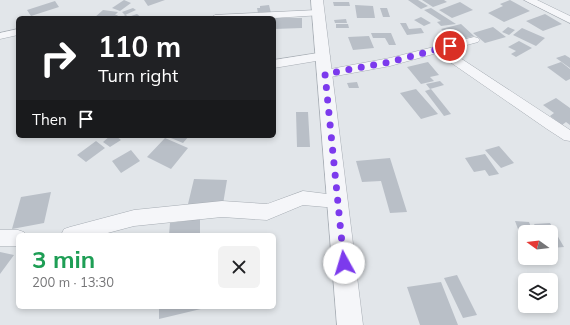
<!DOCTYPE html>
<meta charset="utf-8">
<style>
:root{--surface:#fff;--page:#f2f2f2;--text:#202124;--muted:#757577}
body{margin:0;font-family:Mulish,sans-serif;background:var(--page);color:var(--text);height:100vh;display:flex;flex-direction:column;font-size:15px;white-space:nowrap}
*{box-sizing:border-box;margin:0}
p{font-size:13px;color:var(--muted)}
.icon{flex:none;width:22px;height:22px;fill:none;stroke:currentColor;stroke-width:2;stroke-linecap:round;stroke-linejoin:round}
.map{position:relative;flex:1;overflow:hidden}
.details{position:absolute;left:16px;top:233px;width:260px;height:76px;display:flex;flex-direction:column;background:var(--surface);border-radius:6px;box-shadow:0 2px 6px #0003}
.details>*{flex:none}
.guide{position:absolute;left:16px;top:16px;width:260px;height:122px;border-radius:6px;box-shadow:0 2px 6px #0003;background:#202124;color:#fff;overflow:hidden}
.needle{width:26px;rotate:285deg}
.buttons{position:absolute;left:518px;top:225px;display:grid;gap:8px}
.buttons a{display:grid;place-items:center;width:40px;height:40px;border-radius:6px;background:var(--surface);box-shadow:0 2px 6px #0003;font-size:20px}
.pin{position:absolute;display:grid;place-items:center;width:34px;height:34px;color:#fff;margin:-17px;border:2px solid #fff;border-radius:50%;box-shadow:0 1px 4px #0007}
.me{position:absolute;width:44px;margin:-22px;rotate:354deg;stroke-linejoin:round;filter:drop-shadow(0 0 3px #0008)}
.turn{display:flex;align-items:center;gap:14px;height:84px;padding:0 16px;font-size:18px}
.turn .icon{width:52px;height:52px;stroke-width:2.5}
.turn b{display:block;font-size:28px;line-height:34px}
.then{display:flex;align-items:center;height:38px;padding:0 16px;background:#0003;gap:8px;font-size:15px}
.round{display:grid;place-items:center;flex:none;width:42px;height:42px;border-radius:6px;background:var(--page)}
.headline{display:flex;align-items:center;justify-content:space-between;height:68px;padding:0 16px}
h1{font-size:24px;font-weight:700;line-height:30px;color:#1e9e55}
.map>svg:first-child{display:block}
.building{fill:#b9bfc7}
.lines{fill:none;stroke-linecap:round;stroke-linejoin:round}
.minor-casing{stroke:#a7adb4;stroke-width:1}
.tertiary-casing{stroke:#a7adb4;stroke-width:1}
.minor{fill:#f5f6f9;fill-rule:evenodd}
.tertiary{fill:#f5f6f9;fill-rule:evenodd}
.route{stroke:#7c3aed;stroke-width:7;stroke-dasharray:0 12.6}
</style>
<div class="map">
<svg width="570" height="325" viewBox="0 0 570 325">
<rect width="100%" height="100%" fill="#e2e6ea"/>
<path class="building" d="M 124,0 L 131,3 L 120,11 L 112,8 Z
M 144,0 L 165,0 L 148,6 Z
M 408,0 L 418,0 L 428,6 L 421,9 Z
M 422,0 L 444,0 L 447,2 L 433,7 Z
M 510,0 L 530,11 L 504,22 L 488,13 L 503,6 L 500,4 Z
M 55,1 L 59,7 L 31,16 L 27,10 Z
M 333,2 L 349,2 L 350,6 L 334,6 Z
M 460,2 L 473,10 L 452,18 L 439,10 Z
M 269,5 L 271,13 L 262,14 L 261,12 L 258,13 L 257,8 L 260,8 L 260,6 Z
M 355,5 L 373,6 L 375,18 L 357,18 Z
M 133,8 L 136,10 L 125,15 L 122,12 Z
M 380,8 L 387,8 L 390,17 L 383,17 Z
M 431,8 L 456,24 L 441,26 L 437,22 L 441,21 L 424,10 Z
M 103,10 L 118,12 L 115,15 L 118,15 L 115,18 L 94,18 Z
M 137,14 L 142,18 L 119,18 L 126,15 L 128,17 Z
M 545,14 L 562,24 L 543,31 L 526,21 Z
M 421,17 L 431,23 L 424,26 L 414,20 Z
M 274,18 L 302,18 L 302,28 L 274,29 Z
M 346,19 L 347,23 L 335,23 L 334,20 Z
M 400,23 L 406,23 L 409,29 L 421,28 L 424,33 L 407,35 Z
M 336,24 L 348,24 L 349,28 L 336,28 Z
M 461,24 L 474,36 L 454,41 L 441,29 Z
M 493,27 L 506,37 L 485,43 L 473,33 Z
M 508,27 L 515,30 L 509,35 L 502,32 Z
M 522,28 L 545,38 L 536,46 L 513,35 Z
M 371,33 L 391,33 L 396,45 L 389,45 L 385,38 L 373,38 Z
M 369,36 L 374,48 L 353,50 L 348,37 Z
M 449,38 L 454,42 L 443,45 L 439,41 Z
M 519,41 L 532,48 L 516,57 L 511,54 L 516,51 L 508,47 Z
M 565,55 L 570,58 L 570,68 L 556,58 Z
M 428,62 L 439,75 L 430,77 L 434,81 L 421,84 L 407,67 Z
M 561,62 L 570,69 L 570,79 L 566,81 L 547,67 Z
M 440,81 L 444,85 L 430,89 L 426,84 Z
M 357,82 L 359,88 L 349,88 L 347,83 Z
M 416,89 L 438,114 L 421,119 L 400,93 Z
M 431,89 L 451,114 L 444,116 L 425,91 Z
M 556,98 L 570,108 L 570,125 L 566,122 L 562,125 L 550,116 L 554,113 L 543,105 Z
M 296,112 L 308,112 L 310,147 L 297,147 Z
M 110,136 L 116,136 L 121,140 L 110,147 L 103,142 Z
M 166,136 L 189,136 L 183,143 Z
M 165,138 L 188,148 L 171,169 L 147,157 Z
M 96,141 L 105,148 L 86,162 L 77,155 Z
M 499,146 L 514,163 L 501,168 L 485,150 Z
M 131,150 L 140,161 L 121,173 L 112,161 Z
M 485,154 L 499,174 L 489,176 L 485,170 L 474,172 L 465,158 Z
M 390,158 L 407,212 L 390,213 L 381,181 L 362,182 L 356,161 Z
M 194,179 L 227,180 L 223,204 L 188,204 Z
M 51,192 L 44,223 L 12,229 L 21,197 Z
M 200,219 L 200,235 L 169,235 L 170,223 Z
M 515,221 L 529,222 L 533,232 L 525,232 L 525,248 Z
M 550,223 L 564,247 L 551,248 L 551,232 L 539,232 L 534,224 Z
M 0,252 L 14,255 L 0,274 Z
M 457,275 L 477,315 L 463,318 L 444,278 Z
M 441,282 L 458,325 L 420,325 L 407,287 Z
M 159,307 L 205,307 L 205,308 L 159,319 Z"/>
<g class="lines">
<defs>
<path id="minor" d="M 524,0 L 537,0 L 570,16 L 570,23 Z
M 318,10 L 322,11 L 323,13 L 322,15 L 274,18 L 210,18 L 215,15 Z
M 18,29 L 18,35 L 0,39 L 0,33 Z
M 474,37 L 478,38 L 480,40 L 478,42 L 448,50 L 570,130 L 570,141 L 564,140 L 547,129 L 437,53 L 390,66 L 325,78 L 319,74 L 325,70 L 390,58 Z
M 324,52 L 328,53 L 330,56 L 328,59 L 274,68 L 274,60 Z
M 303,191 L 343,196 L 345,201 L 343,206 L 337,208 L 303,205 L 267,220 L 222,217 L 134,226 L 100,235 L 61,235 L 64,229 L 70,227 L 134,210 L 222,201 L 267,204 Z
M 0,230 L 18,230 L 24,232 L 25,235 L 18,235 L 18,246 L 0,246 Z"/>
<path id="tertiary" d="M 311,0 L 323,0 L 363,325 L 337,325 Z"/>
</defs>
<use href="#minor" class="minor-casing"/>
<use href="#tertiary" class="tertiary-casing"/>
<use href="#minor" class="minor"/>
<use href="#tertiary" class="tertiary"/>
</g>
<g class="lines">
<path class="route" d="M 344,263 L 325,74 L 390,62 L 450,46"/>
</g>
</svg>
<div class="buttons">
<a><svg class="needle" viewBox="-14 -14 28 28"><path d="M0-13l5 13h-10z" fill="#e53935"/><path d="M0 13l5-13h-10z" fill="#757577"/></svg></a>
<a><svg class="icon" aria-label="layers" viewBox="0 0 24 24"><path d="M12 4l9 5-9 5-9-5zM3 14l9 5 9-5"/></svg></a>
</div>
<div class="pin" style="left:450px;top:46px;background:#d93025"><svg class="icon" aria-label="arrive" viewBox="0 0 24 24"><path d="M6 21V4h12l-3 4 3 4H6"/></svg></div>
<svg class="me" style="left:344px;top:263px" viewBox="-20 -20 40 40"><circle r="19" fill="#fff"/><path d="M0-13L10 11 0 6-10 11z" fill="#7c3aed"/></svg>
<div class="guide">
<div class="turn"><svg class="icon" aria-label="right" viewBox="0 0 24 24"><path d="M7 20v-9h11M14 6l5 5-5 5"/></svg><div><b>110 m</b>Turn right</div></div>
<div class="then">Then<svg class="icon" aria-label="arrive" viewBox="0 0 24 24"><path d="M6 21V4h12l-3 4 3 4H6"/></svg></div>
</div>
<section class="details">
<div class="headline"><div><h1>3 min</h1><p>200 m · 13:30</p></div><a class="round"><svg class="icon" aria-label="close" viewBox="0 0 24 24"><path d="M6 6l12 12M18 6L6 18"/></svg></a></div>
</section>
</div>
